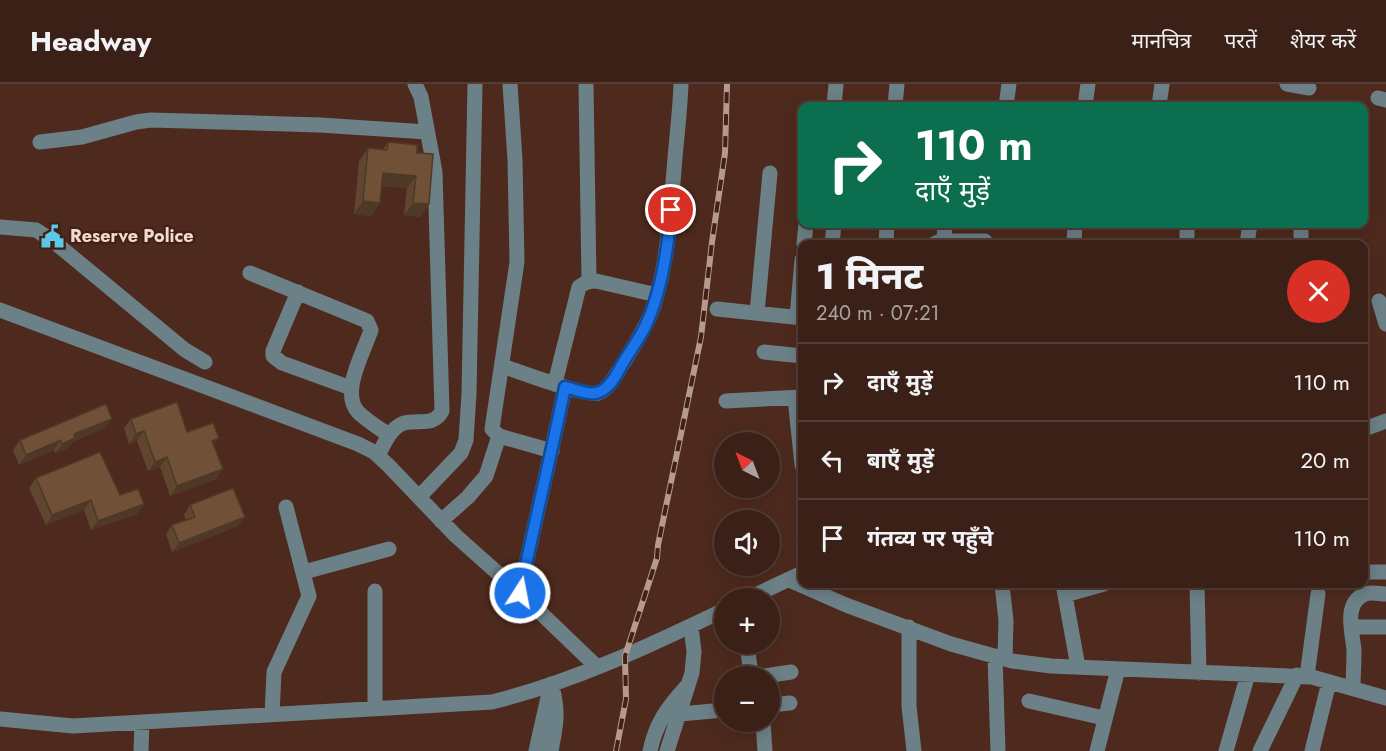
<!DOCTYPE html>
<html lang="hi">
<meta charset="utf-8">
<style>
:root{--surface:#3a2016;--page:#41281f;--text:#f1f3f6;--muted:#aba3a1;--line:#543e35}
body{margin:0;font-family:Jost,"Noto Sans Devanagari",sans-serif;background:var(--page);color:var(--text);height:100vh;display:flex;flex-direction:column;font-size:22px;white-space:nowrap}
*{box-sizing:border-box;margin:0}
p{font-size:20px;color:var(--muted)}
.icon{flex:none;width:33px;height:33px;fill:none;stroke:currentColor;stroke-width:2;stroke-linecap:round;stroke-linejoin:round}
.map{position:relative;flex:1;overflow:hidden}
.drawer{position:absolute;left:798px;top:156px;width:570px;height:348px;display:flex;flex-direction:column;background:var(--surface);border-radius:12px;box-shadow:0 3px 15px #0003,0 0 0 2px var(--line)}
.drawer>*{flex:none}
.top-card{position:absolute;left:798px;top:18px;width:570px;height:126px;border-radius:12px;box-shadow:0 3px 15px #0003,0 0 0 2px var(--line);background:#0b6e4f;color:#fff;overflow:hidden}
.needle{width:39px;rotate:318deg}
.buttons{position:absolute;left:714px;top:348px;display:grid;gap:12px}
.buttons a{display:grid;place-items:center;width:66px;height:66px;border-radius:50%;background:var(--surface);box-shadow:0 3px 15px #0003,0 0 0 2px var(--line);font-size:30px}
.pin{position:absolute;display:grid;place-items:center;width:51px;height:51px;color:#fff;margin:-26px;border:3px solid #fff;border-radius:50%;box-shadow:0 2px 6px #0007}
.me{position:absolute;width:66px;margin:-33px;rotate:11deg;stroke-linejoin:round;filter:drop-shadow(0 0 4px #0008)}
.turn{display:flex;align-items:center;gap:21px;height:126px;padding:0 18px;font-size:27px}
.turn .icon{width:78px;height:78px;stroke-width:2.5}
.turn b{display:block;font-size:42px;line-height:51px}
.round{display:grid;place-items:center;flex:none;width:63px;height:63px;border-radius:32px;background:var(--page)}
.head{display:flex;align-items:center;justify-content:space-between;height:102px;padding:0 18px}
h1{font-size:36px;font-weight:800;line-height:45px}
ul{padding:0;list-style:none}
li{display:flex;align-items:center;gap:18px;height:78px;padding:0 18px;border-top:2px solid var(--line)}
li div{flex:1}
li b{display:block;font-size:22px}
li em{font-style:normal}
header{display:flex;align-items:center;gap:36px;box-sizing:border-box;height:84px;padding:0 30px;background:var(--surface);border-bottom:2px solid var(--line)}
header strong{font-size:28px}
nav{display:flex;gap:33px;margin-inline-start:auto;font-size:21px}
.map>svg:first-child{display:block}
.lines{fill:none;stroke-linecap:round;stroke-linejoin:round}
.minor{stroke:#6c8087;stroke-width:15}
.rail-casing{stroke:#b69a90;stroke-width:6}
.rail{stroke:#432014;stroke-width:4;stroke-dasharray:11;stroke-linecap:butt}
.wall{fill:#60462f}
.shaded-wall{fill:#4e3926}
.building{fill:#705137;stroke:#4e3926;stroke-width:1.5}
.route-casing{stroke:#114b97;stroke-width:15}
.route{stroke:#1a73e8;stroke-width:10}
.labels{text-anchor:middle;stroke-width:4.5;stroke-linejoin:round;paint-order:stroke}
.poi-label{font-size:18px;font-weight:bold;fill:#f2dad2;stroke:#432014;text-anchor:start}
</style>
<header>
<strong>Headway</strong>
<nav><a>मानचित्र</a><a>परतें</a><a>शेयर करें</a></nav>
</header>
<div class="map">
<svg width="1386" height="667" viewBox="0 0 1386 667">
<rect width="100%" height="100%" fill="#4e2a1e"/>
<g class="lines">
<path class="minor" d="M 510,0 L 515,76 L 517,178 L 492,345 L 499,352 L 552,367
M 586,0 L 589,197
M 1287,0 L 1309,4
M 1378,14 L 1386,16
M 834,22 L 836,0
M 895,22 L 897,0
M 1006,22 L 1009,0
M 1085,22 L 1088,0
M 1159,22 L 1162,0
M 40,58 L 82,53 L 136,38 L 151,36 L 320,41 L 427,48
M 0,143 L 36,146 L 53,157 L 185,266 L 205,278
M 1301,146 L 1301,160
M 944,157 L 945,140
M 804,160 L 806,140
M 832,160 L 834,140
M 886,160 L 887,140
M 934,160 L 940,157 L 985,157
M 1074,160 L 1075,140
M 1187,160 L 1187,140
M 1247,160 L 1250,140
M 250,189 L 367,237 L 371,246 C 364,268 340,308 358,328 C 367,337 379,344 389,351
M 298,208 L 273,267 L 273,272 L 282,279 L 351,304
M 1379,217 L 1386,240
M 717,225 L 802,234
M 0,226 L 358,360 L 374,368 L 388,381 L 456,452 L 520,509 L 597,583
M 757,229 L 770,89
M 797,233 L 802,176
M 764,268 L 802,272
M 502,282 C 518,287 585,313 598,309 C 611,304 617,288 624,278 C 635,260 647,242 654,221 C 668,178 670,132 674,86 C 676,58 680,29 681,0
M 555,299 L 579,203 C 585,198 589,197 596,197 L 657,211
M 795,314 L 802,381
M 726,317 L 802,313
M 1364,345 L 1386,337
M 378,372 C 384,360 390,344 404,339 C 418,335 434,343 442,327 L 435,88 L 421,13 L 415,0
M 419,413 L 461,369 L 466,356 L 469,310 L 475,0
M 441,437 L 468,413 L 486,392 L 499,352
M 304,488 L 389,465
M 1364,488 L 1386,488
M 789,496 L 846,521 L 951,560 L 1012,577 L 1051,582 L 1312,593 L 1386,614
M 1002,500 L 1006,537 L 1005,575
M 1063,500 L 1078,583
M 1197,500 L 1199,589
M 520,509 C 534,440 551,372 565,303
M 1065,511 L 1104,500
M 749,514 L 802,489
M 909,543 L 909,622 L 914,667
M 1351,543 L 1386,543
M 747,560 L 751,591 L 754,592
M 995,572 L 998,667
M 765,592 L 791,588
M 1307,592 L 1318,510
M 1353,605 C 1353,592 1354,580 1354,567 C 1353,550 1343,521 1363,511 C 1370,507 1379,510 1386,510
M 1029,617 L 1104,634
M 770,621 L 790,619
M 375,625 L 375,507
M 680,630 L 724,626
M 272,631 L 274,588 L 309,512 L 286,423
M 0,635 L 73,642 L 492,618 C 573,598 649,562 724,526
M 763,638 L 765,667
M 141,667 L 142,638
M 536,667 L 551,600
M 551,667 C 556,642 559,628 552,603
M 650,667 C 656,639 667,624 686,603
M 667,667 L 692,589 L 694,568 L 691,542
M 1097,667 L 1118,585
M 1226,667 L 1248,590
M 1260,667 L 1297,591
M 1312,667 L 1329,598"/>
<defs>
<path id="rail" d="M 616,667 L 626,615 L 625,572 L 657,474 L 658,461 L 701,253 L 712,158 L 725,69 L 727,0"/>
</defs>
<use href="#rail" class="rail-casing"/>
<use href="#rail" class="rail"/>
</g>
<path class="wall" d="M 388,58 L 417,69 L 429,120 L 420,133 L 404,131 L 407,104 L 382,102 L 371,132 L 354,130 L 359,77 L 368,64 L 383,65 Z
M 131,335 L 219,354 L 214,361 L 223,385 L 216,395 L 170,412 L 160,383 L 148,387 L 137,357 L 129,360 L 124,344 Z
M 105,344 L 72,358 L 68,364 L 55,369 L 54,366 L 19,381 L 13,366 L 20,356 Z
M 36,394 L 120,411 L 137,430 L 91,446 L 84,426 L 46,441 L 29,404 Z
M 190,421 L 238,442 L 172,468 L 166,450 L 172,441 L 186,436 L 184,431 Z"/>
<path class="shaded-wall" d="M 383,89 L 416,92 L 407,104 L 374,101 Z
M 363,117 L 380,119 L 371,132 L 354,130 Z
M 413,119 L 429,120 L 420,133 L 404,131 Z
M 112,335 L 105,344 L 72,358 L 68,364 L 55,369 L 62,360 L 74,350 Z
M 144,347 L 137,357 L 129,360 L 136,350 Z
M 219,354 L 212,364 L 212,357 Z
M 61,356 L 54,366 L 19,381 L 26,371 Z
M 167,373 L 160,383 L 148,387 L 155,378 Z
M 223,385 L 216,395 L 170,412 L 177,402 Z
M 91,416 L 84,426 L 46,441 L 52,431 Z
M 144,420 L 137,430 L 91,446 L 98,437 Z
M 245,433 L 238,442 L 172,468 L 179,459 Z"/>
<path class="building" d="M 388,58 L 417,61 L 417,69 L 433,70 L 429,120 L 413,119 L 416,92 L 383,89 L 380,119 L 363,117 L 368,64 L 387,66 Z
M 177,318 L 187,348 L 213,339 L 219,354 L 212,357 L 223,385 L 177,402 L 167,373 L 155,378 L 144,347 L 136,350 L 131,335 Z
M 106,320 L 112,335 L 74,350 L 75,354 L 62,360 L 61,356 L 26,371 L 20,356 Z
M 100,368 L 120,411 L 138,405 L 144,420 L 98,437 L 91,416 L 52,431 L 36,394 Z
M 233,404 L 245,433 L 179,459 L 172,441 L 195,433 L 190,421 Z"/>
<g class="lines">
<defs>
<path id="route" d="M 520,509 C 534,440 551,372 565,303 C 574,305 587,311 596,309 C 610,306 617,289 623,279 C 630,267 639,255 645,243 C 662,207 668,165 671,126"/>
</defs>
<use href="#route" class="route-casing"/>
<use href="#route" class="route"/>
</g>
<defs>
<symbol id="civic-bare" viewBox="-9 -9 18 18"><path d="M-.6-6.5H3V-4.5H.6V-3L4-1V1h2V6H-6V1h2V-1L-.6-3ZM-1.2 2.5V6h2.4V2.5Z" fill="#5cc7e7" stroke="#432014" stroke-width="2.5" paint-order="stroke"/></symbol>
</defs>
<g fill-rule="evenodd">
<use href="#civic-bare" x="36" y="136" width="33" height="33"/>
</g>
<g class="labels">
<g class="poi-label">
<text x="70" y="158">Reserve Police</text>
</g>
</g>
</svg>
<div class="buttons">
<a><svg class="needle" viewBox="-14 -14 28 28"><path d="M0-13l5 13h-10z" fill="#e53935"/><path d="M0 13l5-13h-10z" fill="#aba3a1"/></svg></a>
<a><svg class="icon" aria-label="sound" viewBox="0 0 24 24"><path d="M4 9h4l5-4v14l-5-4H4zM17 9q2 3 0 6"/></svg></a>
<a>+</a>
<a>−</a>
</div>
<div class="pin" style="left:671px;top:126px;background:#d93025"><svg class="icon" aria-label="arrive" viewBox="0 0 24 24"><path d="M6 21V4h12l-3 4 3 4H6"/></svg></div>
<svg class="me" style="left:520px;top:509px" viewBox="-20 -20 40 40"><circle r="17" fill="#1a73e8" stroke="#fff" stroke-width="3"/><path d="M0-11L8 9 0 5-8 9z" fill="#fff"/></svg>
<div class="top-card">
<div class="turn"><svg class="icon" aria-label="right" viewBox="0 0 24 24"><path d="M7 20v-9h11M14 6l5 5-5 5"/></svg><div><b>110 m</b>दाएँ मुड़ें</div></div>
</div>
<section class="drawer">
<div class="head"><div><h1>1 मिनट</h1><p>240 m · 07:21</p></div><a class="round" style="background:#d93025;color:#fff"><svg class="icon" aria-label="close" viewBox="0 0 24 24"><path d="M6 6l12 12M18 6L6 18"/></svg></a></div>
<ul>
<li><svg class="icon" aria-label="right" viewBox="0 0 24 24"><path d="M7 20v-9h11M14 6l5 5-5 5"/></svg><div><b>दाएँ मुड़ें</b></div><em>110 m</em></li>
<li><svg class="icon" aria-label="left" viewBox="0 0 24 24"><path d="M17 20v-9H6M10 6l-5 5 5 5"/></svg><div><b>बाएँ मुड़ें</b></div><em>20 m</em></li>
<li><svg class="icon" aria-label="arrive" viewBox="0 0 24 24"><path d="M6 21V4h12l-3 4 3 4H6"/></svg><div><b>गंतव्य पर पहुँचे</b></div><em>110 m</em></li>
</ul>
</section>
</div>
